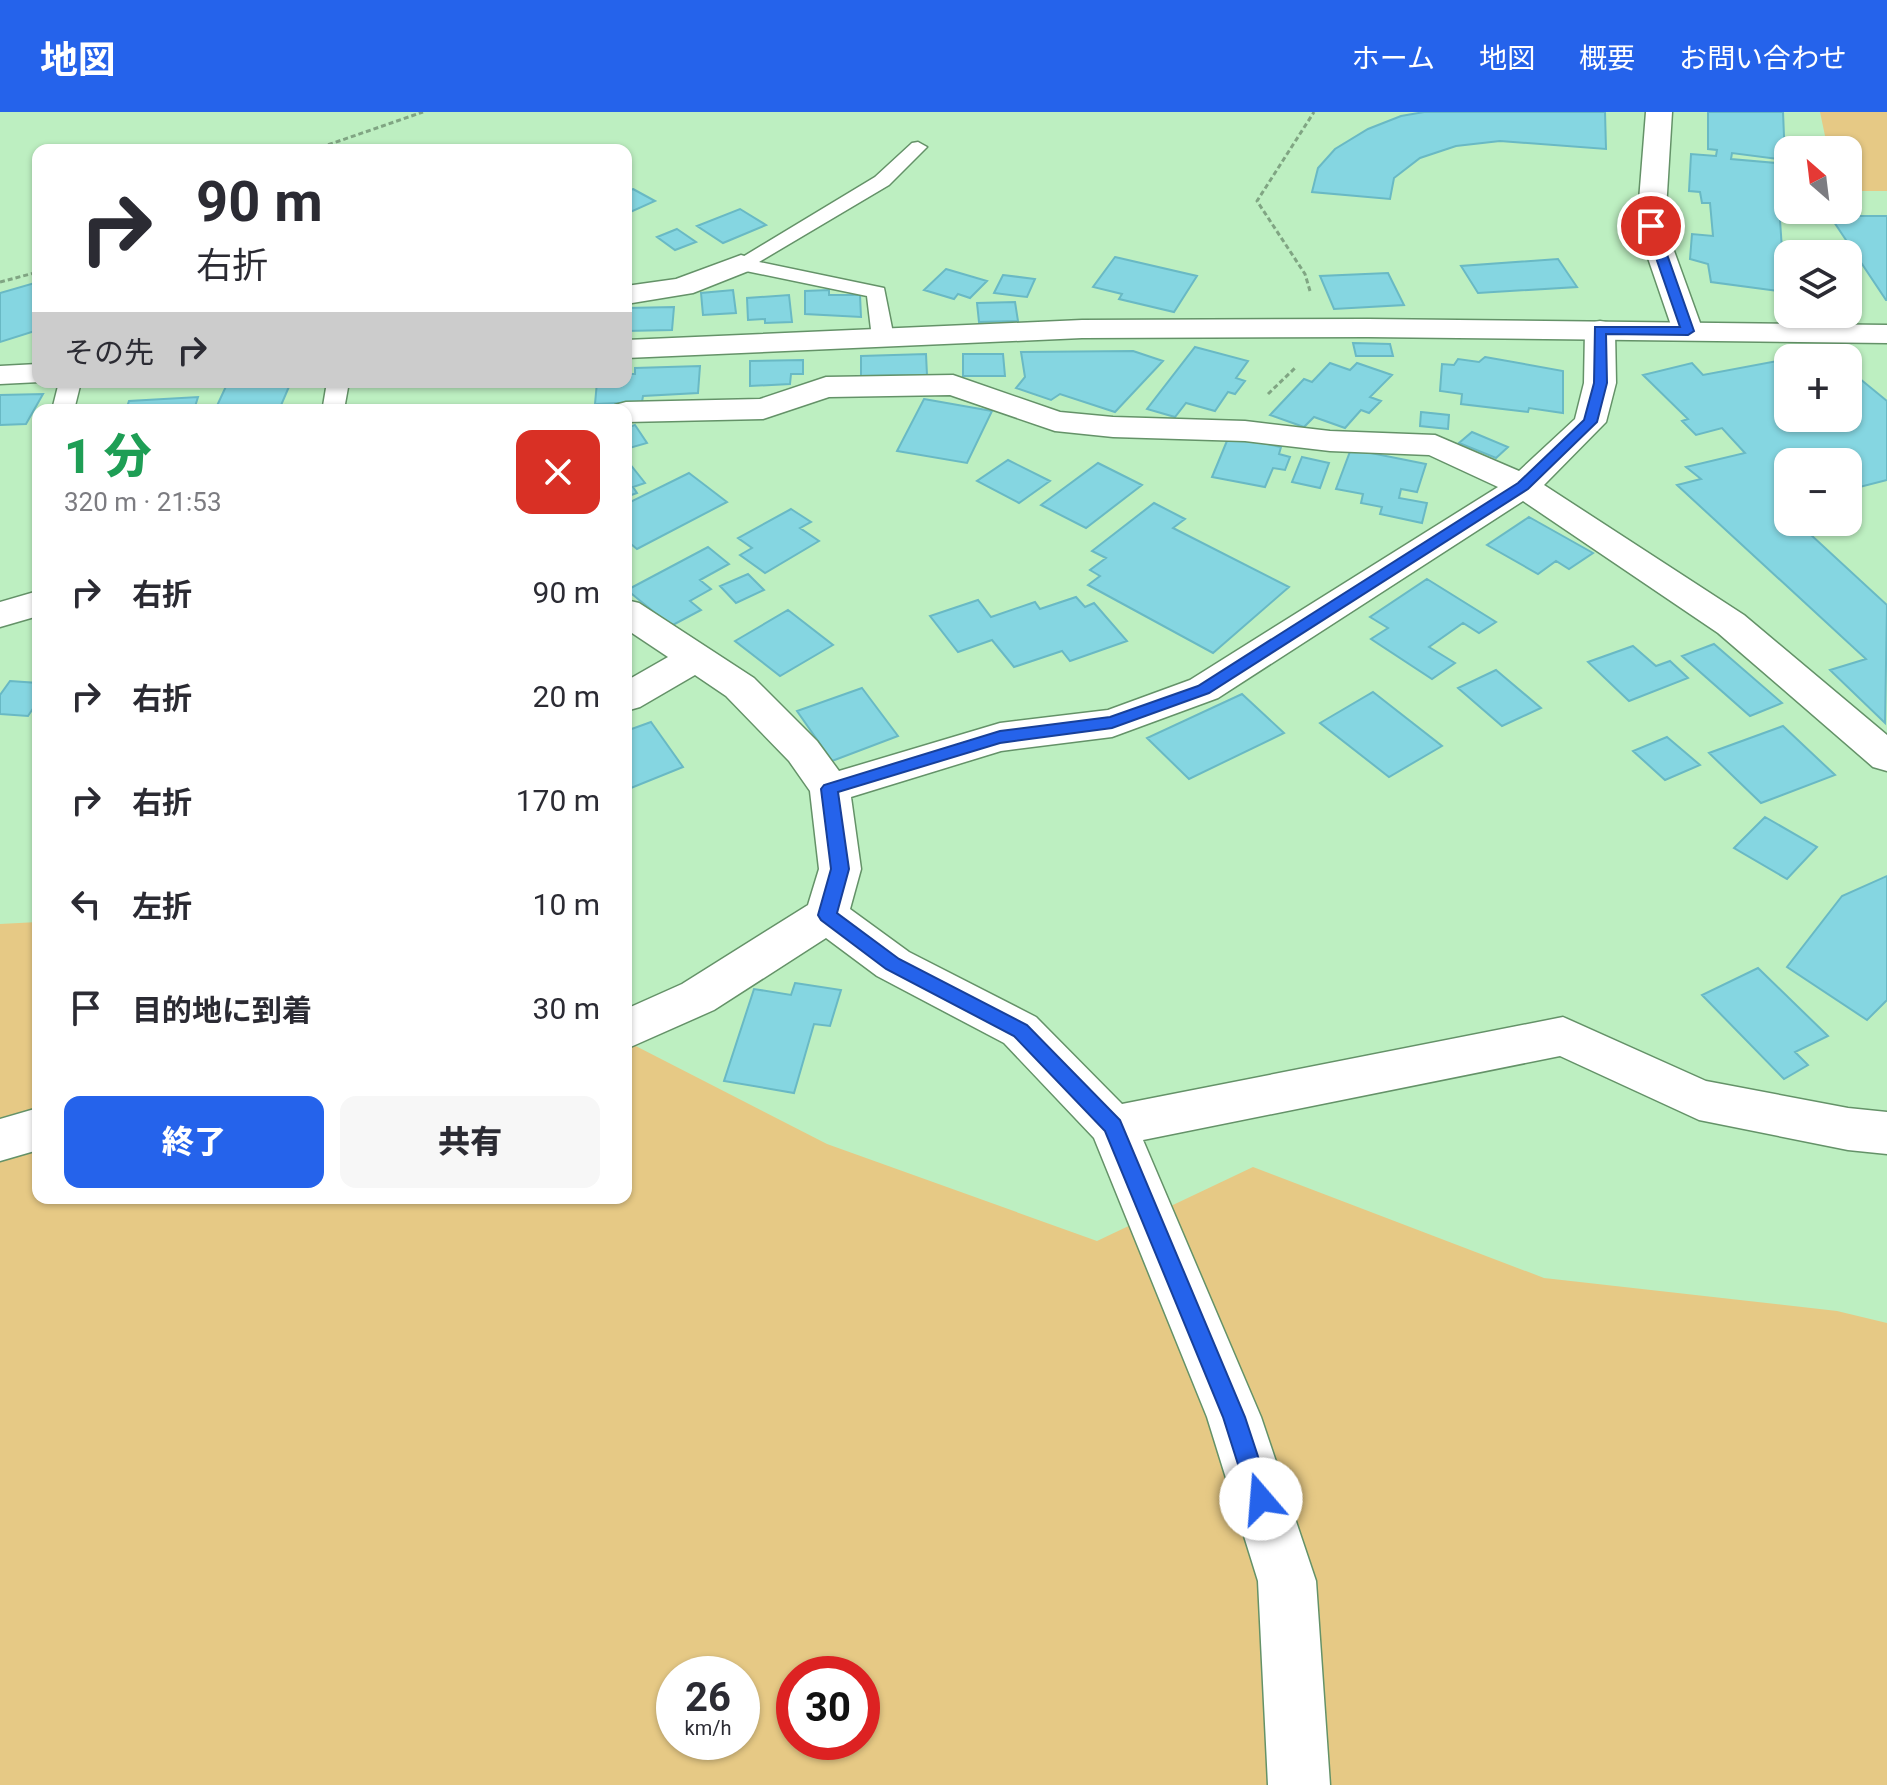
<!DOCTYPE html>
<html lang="ja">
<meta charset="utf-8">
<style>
:root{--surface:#fff;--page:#f7f7f7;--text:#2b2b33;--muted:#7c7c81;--accent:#2563eb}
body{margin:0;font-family:Roboto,"Noto Sans JP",sans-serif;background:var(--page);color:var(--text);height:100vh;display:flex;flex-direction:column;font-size:30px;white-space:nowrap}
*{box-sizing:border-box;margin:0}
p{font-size:26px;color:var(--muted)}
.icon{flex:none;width:44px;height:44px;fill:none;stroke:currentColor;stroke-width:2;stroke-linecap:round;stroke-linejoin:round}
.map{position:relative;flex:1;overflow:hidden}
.details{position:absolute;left:32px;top:292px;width:600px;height:800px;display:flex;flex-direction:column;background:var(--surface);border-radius:16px;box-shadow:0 2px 6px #0004}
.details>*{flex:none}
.top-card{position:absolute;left:32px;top:32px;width:600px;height:244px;border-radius:16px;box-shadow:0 2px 6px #0004;background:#fff;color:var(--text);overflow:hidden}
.needle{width:52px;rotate:332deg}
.controls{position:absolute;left:1774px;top:24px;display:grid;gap:16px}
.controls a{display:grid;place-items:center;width:88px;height:88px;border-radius:16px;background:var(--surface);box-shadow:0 2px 6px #0004;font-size:40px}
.speed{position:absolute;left:656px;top:1544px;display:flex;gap:16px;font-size:40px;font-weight:700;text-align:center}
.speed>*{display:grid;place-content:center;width:104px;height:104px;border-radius:50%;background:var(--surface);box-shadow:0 2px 6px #0004;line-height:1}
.speed small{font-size:20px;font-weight:400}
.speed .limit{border:12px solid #d22;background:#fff;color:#111}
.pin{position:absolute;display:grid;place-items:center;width:68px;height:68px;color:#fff;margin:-34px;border:4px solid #fff;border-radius:50%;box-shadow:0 2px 8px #0007}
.me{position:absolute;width:88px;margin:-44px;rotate:342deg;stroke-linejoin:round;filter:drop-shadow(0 0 6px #0008)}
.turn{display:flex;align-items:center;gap:28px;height:168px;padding:0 32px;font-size:36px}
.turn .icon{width:104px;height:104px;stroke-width:2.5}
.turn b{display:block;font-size:56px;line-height:68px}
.then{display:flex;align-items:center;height:76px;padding:0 32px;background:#0003;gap:16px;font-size:30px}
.round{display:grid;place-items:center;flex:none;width:84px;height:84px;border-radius:16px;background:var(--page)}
.overview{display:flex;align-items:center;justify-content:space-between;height:136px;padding:0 32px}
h1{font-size:48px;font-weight:800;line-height:60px;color:#1e9e55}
.primary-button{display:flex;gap:16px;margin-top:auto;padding:16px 32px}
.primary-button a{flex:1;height:92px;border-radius:16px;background:var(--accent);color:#fff;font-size:32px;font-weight:800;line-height:92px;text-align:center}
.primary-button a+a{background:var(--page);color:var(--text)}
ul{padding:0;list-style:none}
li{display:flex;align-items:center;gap:24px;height:104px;padding:0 32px}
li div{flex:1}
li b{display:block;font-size:30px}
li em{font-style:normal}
header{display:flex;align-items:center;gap:48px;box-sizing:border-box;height:112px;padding:0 40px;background:var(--accent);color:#fff}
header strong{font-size:38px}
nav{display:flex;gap:44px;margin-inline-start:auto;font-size:28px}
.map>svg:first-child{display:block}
.green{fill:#e6c985;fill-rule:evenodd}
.building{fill:#85d6e1;stroke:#69b9c4;stroke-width:2}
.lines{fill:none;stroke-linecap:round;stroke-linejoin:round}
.lane-casing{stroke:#649268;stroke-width:3}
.street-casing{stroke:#649268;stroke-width:3}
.secondary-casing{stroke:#649268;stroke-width:3}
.path{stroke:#80a583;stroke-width:3;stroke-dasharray:5 3;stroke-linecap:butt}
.lane{fill:#fff;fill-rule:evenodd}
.street{fill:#fff;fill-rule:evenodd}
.secondary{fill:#fff;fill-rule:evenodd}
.route{fill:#2563eb;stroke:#184099;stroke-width:2}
</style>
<header>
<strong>地図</strong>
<nav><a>ホーム</a><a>地図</a><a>概要</a><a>お問い合わせ</a></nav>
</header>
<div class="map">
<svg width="1887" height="1673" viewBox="0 0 1887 1673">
<rect width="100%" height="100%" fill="#bdefc1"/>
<path class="green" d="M 1820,0 L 1887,0 L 1887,79 L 1848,79 L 1848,38 L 1828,38 Z
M 38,810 L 38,1086 L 626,1086 L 626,929 L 827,1032 L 1097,1129 L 1253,1055 L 1544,1166 L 1837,1199 L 1887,1211 L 1887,1673 L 0,1673 L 0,812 ZM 674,1562 L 742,1562 L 742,1630 L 674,1630 ZM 794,1562 L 862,1562 L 862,1630 L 794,1630 Z"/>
<path class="building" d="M 1424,0 L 1605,0 L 1606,37 L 1500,29 L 1456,34 L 1420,46 L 1394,66 L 1390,87 L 1312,80 L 1318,56 L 1335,37 L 1368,17 L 1401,4 Z
M 1708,0 L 1783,0 L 1785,48 L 1732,41 L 1731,47 L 1776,51 L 1785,180 L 1711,170 L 1708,152 L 1690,147 L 1692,122 L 1713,124 L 1710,91 L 1702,91 L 1700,80 L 1689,79 L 1691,42 L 1716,44 L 1717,38 L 1708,37 Z
M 633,77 L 655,89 L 626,102 L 626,80 Z
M 740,97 L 766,113 L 723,131 L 697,114 Z
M 1830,104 L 1887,104 L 1887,188 L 1886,188 Z
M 677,117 L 696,130 L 675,138 L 657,125 Z
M 1115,145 L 1197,164 L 1174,200 L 1119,187 L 1122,182 L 1093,175 Z
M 1558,147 L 1577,175 L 1478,181 L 1461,154 Z
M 946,157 L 987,169 L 970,186 L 958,182 L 954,187 L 924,178 Z
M 1388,161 L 1404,193 L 1334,197 L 1320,164 Z
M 1003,163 L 1035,167 L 1027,185 L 994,181 Z
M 38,170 L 38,218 L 0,230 L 0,181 Z
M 733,178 L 736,201 L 703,203 L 701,181 Z
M 829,178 L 829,183 L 860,183 L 861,205 L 805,202 L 805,179 Z
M 789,183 L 792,210 L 765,211 L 765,207 L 748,208 L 747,186 Z
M 1015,190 L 1018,209 L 979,210 L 977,191 Z
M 674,195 L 672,218 L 626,219 L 626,196 Z
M 1353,231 L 1390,232 L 1393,244 L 1356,244 Z
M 1195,235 L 1248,249 L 1236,266 L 1245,269 L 1235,282 L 1228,280 L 1215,299 L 1186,291 L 1175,305 L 1147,297 Z
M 1133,239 L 1163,249 L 1115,300 L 1060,282 L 1051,288 L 1016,276 L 1025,265 L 1021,240 Z
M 926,242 L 927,263 L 861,264 L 861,244 Z
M 963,242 L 1003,242 L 1005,264 L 963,264 Z
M 1485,245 L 1563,259 L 1563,301 L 1529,296 L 1528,300 L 1461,292 L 1462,282 L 1440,279 L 1442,252 L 1454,253 L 1458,247 L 1479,250 Z
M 1788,247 L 1788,306 L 1848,306 L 1848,257 L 1887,289 L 1887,368 L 1848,378 L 1848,350 L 1788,350 L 1788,393 L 1781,395 L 1788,402 L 1788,410 L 1797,410 L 1887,493 L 1885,611 L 1830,558 L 1866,547 L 1677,373 L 1701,367 L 1686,355 L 1745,341 L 1722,316 L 1696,323 L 1682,309 L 1688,307 L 1643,263 L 1692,251 L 1703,263 Z
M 803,248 L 803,262 L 791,262 L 790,272 L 750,274 L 750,249 Z
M 1330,251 L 1350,258 L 1357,251 L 1392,263 L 1370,285 L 1381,289 L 1369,301 L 1361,298 L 1345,316 L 1314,305 L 1304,315 L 1270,303 L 1304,267 L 1312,270 Z
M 700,254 L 698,281 L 643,284 L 642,290 L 595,292 L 597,270 L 626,270 L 626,262 L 635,262 L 635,256 Z
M 228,270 L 291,270 L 279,298 L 215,298 Z
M 43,282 L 26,312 L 0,313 L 0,283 Z
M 198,285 L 194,298 L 126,298 L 129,289 Z
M 924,287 L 992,299 L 967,351 L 897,339 Z
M 1421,300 L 1449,303 L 1448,317 L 1420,314 Z
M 635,313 L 647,331 L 626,337 L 626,316 Z
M 1472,320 L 1508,335 L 1496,346 L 1459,331 Z
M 1229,324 L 1281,335 L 1279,342 L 1290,345 L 1285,358 L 1273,356 L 1265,375 L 1212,365 Z
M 1351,337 L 1426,352 L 1417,380 L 1401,377 L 1399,386 L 1427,391 L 1422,411 L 1380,402 L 1382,395 L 1361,391 L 1363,382 L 1336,377 Z
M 1302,345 L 1329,351 L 1320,376 L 1292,370 Z
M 626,347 L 645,371 L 633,375 L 637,381 L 626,385 Z
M 1008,348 L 1050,369 L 1019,391 L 977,369 Z
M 1098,351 L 1142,373 L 1086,416 L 1041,393 Z
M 689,361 L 727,390 L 637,437 L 626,428 L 626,392 Z
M 1154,391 L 1185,407 L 1173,416 L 1289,475 L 1213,541 L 1088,473 L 1100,464 L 1090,458 L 1106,446 L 1092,439 Z
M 791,397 L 811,410 L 800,416 L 819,429 L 765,461 L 740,443 L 752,436 L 738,426 Z
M 1529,405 L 1593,441 L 1569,457 L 1556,449 L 1538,462 L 1487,433 Z
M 708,435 L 729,452 L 700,468 L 711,477 L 690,489 L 701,498 L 671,514 L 627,478 Z
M 748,462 L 764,478 L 736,491 L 720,474 Z
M 1427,467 L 1496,510 L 1479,521 L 1463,511 L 1429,535 L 1455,551 L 1432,567 L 1371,527 L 1388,516 L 1370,505 Z
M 1076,485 L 1085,495 L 1094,491 L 1127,529 L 1070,549 L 1062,539 L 1014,555 L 992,528 L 958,540 L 930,504 L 978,488 L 991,505 L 1035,490 L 1040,497 Z
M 788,498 L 833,533 L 780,564 L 735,529 Z
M 1714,532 L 1782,591 L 1750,604 L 1682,544 Z
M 1633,534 L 1656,554 L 1670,549 L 1688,566 L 1629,589 L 1588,550 Z
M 1496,558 L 1541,596 L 1502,614 L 1458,576 Z
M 10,569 L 38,571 L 38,589 L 28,604 L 0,602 L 0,583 Z
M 862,576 L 898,624 L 832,649 L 797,599 Z
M 1373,580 L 1442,634 L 1389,665 L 1320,611 Z
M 1242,582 L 1284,621 L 1189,667 L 1147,626 Z
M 651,610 L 683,655 L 626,678 L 626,619 Z
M 1783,614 L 1835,663 L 1761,691 L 1709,641 Z
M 1667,625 L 1700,653 L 1665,668 L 1633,639 Z
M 1765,705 L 1817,735 L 1787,767 L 1734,736 Z
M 1887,764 L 1887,888 L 1867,908 L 1787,855 L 1842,784 Z
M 1758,856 L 1828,924 L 1795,940 L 1808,953 L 1784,967 L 1702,883 Z
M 795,871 L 841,878 L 830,914 L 814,912 L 794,981 L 724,969 L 754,877 L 791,883 Z"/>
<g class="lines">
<defs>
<path id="lane" d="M 918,30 L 927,35 L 889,73 L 759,150 L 884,176 L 894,226 L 890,230 L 876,230 L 872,226 L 867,184 L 741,158 L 731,152 L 875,65 L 912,31 Z
M 59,270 L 81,270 L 74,298 L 52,298 Z
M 327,270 L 349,270 L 345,292 L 351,298 L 326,298 L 323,294 Z"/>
<path id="street" d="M 1646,0 L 1672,0 L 1665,114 L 1703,219 L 1699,226 L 1688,228 L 1677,226 L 1673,219 L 1637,114 Z
M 741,143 L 751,146 L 756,152 L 751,158 L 693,181 L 626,192 L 626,174 L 676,167 Z
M 1600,209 L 1611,211 L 1615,218 L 1616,271 L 1606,310 L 1544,373 L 1744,503 L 1887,623 L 1887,659 L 1873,655 L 1718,521 L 1523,389 L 1218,586 L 1112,625 L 1001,639 L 851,685 L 861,757 L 850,797 L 909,840 L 1036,905 L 1122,992 L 1563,905 L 1706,969 L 1848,996 L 1887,1000 L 1887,1042 L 1848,1038 L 1699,1008 L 1560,944 L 1143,1028 L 1261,1305 L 1316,1469 L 1330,1673 L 1268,1673 L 1258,1469 L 1207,1305 L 1094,1026 L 1004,931 L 877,864 L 826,826 L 714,898 L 626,937 L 626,897 L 682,872 L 808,793 L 819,757 L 810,679 L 789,649 L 726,584 L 695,563 L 640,595 L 626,599 L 626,569 L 668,545 L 626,517 L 626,488 L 639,491 L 754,566 L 817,629 L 839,659 L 1000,611 L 1108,598 L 1190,568 L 1498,375 L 1429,343 L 1330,339 L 1245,329 L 1113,325 L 1055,319 L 950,283 L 829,285 L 763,307 L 626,310 L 626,298 L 611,298 L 615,293 L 626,290 L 760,287 L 826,265 L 953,263 L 1060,300 L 1113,305 L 1245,309 L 1330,319 L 1435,323 L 1519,359 L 1575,307 L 1584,271 L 1585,218 L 1589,211 Z
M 38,479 L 38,504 L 0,515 L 0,490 Z
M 38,996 L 38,1038 L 0,1049 L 0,1007 Z"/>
<path id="secondary" d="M 1368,207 L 1887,213 L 1887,231 L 1368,225 L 1082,226 L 626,246 L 626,228 L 1082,208 Z
M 38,252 L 40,270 L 0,272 L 0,254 Z"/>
</defs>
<use href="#lane" class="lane-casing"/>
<use href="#street" class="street-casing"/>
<use href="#secondary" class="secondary-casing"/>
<path class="path" d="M 313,38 L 423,0
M 0,170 L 38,160
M 1310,179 L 1305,162 L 1257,89 L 1314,0
M 1268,282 L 1295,256"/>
<use href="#lane" class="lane"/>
<use href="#street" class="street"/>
<use href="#secondary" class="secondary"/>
</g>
<path class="route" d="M 1651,110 L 1657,114 L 1694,219 L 1688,223 L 1606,222 L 1607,271 L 1597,310 L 1528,377 L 1209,581 L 1112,616 L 1000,631 L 838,680 L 849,757 L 837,801 L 899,847 L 1027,913 L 1120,1008 L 1245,1305 L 1272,1387 L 1269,1395 L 1261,1399 L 1252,1395 L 1249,1387 L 1223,1305 L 1105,1019 L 1014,924 L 886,857 L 821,808 L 818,803 L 831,757 L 821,677 L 824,673 L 1000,619 L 1110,605 L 1198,574 L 1518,371 L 1584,308 L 1594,271 L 1595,215 L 1680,215 L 1645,114 Z"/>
</svg>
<div class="controls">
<a><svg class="needle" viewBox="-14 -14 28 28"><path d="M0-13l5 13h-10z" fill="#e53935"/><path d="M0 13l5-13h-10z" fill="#7c7c81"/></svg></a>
<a><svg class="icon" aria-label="layers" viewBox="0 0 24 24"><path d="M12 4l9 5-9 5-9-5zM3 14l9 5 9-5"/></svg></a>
<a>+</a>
<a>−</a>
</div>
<div class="speed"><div>26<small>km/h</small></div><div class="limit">30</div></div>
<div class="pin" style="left:1651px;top:114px;background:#d93025"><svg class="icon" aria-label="arrive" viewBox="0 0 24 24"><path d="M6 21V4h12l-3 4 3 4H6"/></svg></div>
<svg class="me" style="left:1261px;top:1387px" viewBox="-20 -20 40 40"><circle r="19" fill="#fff"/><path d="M0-13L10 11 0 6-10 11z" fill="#2563eb"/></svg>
<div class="top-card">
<div class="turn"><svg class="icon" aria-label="right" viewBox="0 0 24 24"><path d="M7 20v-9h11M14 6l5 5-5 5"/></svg><div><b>90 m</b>右折</div></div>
<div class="then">その先<svg class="icon" aria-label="right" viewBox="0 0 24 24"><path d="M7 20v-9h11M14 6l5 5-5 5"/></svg></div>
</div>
<section class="details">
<div class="overview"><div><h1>1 分</h1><p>320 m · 21:53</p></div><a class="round" style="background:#d93025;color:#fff"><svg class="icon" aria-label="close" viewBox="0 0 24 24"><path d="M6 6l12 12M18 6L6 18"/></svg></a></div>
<ul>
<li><svg class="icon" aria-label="right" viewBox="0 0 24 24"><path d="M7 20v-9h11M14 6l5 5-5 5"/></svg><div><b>右折</b></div><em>90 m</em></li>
<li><svg class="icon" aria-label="right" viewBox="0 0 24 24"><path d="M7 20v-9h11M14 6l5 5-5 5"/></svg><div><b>右折</b></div><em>20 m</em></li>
<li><svg class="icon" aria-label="right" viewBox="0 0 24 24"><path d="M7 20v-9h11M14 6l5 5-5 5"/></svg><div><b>右折</b></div><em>170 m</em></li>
<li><svg class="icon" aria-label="left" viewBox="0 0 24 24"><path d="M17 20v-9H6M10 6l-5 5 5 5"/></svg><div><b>左折</b></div><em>10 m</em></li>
<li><svg class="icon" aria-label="arrive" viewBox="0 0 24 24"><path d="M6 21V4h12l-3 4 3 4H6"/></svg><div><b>目的地に到着</b></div><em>30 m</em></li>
</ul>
<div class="primary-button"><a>終了</a><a>共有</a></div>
</section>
</div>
